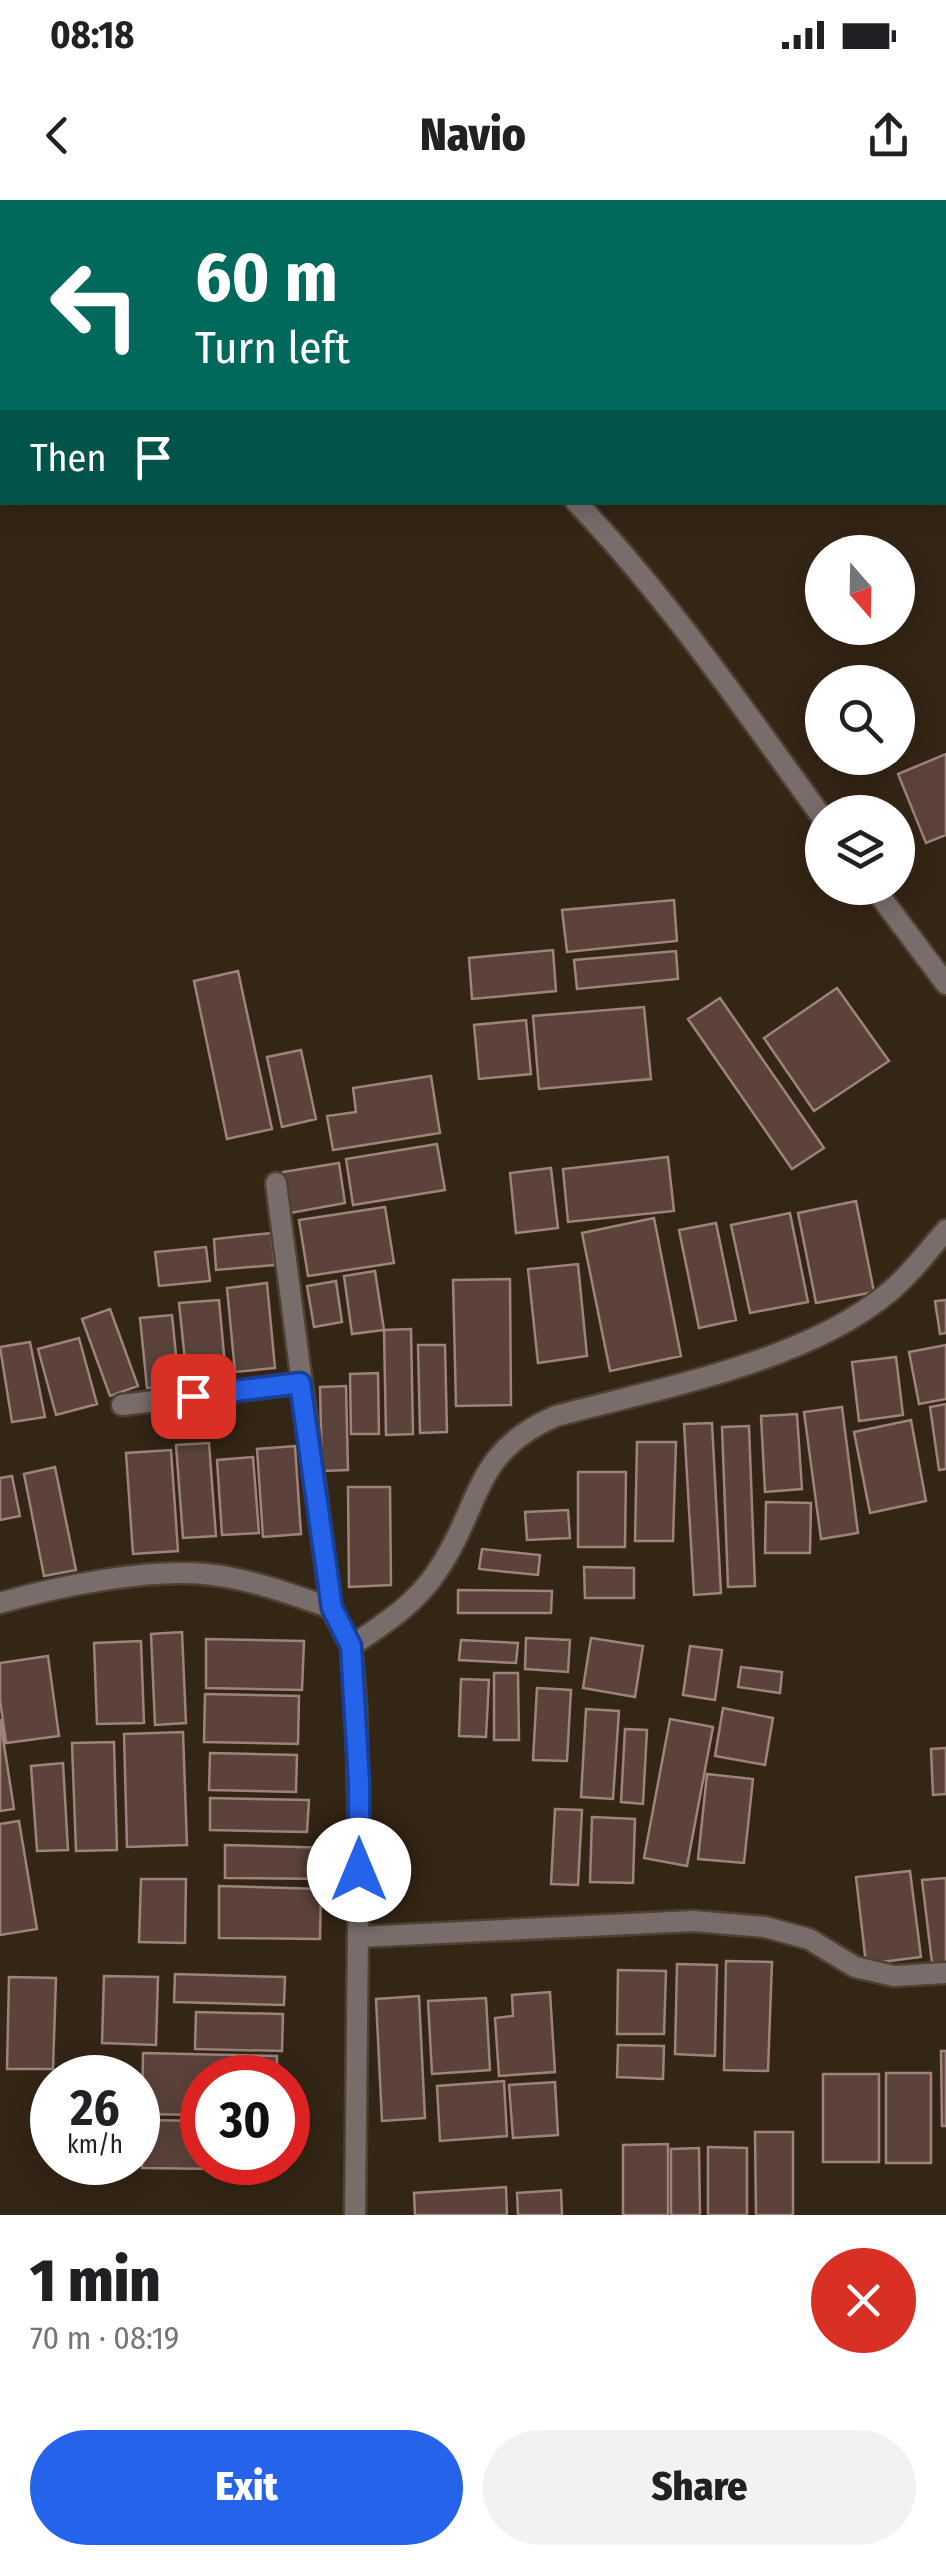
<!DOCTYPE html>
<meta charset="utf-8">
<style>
:root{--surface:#fff;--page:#f2f2f2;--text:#202124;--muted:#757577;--accent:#2563eb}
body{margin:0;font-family:"Fira Sans Condensed",sans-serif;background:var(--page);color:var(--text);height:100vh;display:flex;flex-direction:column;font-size:38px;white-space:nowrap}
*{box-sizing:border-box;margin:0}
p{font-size:32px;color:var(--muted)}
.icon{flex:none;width:55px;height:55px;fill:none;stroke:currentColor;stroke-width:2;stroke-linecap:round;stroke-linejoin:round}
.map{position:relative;height:2015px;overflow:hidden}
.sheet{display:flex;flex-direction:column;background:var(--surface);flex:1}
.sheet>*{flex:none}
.guide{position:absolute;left:0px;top:0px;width:948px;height:305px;box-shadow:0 5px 25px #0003;background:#00695c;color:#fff;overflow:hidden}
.needle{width:65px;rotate:160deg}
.controls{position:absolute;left:805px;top:335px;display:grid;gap:20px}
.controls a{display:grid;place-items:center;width:110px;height:110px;border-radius:50%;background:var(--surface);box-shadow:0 5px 25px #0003;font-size:50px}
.speed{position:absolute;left:30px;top:1855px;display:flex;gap:20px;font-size:50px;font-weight:700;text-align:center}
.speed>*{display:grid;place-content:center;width:130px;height:130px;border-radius:50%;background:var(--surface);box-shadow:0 5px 25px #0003;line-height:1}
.speed small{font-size:25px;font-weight:400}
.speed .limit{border:15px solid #d22;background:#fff;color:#111}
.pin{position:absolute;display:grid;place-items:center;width:85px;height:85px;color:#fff;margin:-42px;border-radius:20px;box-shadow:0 5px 15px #0006}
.me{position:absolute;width:110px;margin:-55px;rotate:0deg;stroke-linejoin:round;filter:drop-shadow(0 0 8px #0008)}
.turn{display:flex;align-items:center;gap:35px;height:210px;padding:0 30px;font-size:45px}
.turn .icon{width:130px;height:130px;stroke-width:2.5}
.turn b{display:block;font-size:70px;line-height:85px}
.then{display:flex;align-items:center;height:95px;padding:0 30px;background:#0003;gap:20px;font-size:38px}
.round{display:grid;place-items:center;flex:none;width:105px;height:105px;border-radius:52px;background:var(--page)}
.headline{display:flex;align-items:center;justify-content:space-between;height:170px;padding:0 30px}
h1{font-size:60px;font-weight:800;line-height:75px}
.action{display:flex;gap:20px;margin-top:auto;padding:20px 30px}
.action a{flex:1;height:115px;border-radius:60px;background:var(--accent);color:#fff;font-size:40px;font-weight:800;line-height:115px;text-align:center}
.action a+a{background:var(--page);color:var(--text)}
.status{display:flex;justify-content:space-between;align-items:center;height:70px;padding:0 50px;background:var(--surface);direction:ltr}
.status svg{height:28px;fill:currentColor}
header{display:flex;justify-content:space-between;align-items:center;height:130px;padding:0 30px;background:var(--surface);font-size:45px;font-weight:800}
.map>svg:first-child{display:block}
.building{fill:#5b433b;stroke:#9e837b;stroke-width:2.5}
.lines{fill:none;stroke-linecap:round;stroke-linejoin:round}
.minor-casing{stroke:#4e4131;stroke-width:25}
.minor{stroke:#796d6b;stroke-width:20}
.route-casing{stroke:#184099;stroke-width:25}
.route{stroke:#2563eb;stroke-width:18}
</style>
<div class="status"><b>08:18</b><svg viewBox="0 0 49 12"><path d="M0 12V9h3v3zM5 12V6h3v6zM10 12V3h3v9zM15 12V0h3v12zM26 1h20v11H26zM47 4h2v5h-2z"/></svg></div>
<header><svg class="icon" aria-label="back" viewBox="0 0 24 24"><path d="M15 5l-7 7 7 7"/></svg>Navio<svg class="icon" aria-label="share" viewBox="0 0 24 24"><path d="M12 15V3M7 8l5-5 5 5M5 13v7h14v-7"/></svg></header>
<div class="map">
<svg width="946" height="2015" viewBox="0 0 946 2015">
<rect width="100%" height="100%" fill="#342615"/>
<path class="building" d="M 462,0 L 604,0 L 604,2 L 463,2 Z
M 946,554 L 946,635 L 926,643 L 898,574 Z
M 674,700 L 677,741 L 567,752 L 562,710 Z
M 553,750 L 556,791 L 472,799 L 469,758 Z
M 676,751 L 678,779 L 577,789 L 574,760 Z
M 238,771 L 272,929 L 227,939 L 194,781 Z
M 837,788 L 889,861 L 814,911 L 764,838 Z
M 720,798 L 824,948 L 792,969 L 688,819 Z
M 644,807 L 651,879 L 539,889 L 533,816 Z
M 526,820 L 531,874 L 479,879 L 474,825 Z
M 301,850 L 316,919 L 282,927 L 267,857 Z
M 431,876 L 440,933 L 333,950 L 327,916 L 356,912 L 353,888 Z
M 437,944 L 445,990 L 353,1005 L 346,959 Z
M 668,957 L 674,1011 L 568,1022 L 563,969 Z
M 339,963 L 345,1003 L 290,1013 L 283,972 Z
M 551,968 L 558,1028 L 516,1033 L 510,973 Z
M 856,1001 L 874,1092 L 816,1103 L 798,1013 Z
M 385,1007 L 394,1063 L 308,1076 L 299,1020 Z
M 790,1013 L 808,1102 L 750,1113 L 731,1025 Z
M 654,1018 L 681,1156 L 610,1171 L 582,1033 Z
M 716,1023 L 736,1120 L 699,1128 L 679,1030 Z
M 271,1033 L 275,1065 L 216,1070 L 214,1039 Z
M 206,1047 L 210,1081 L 159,1086 L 155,1052 Z
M 578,1064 L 587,1156 L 538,1163 L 528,1069 Z
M 375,1071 L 384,1130 L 352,1134 L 344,1076 Z
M 510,1079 L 511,1205 L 456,1206 L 453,1080 Z
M 336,1081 L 342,1122 L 314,1127 L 307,1086 Z
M 267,1083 L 275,1168 L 235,1172 L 227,1088 Z
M 219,1100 L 226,1176 L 187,1180 L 179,1103 Z
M 946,1100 L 946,1133 L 940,1134 L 935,1101 Z
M 110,1109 L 138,1186 L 110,1196 L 82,1119 Z
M 172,1115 L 179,1185 L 147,1188 L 140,1118 Z
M 411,1129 L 413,1234 L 386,1235 L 384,1130 Z
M 79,1138 L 97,1204 L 56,1215 L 38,1149 Z
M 30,1142 L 45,1217 L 12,1222 L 0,1147 Z
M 418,1145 L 445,1145 L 447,1232 L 420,1233 Z
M 946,1145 L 946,1199 L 919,1204 L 909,1152 Z
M 896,1157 L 903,1215 L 859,1221 L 852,1162 Z
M 378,1173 L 379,1234 L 351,1234 L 350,1174 Z
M 346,1186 L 348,1270 L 322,1271 L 320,1187 Z
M 946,1204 L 946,1269 L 939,1270 L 930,1207 Z
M 842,1207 L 858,1333 L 821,1339 L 804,1212 Z
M 797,1214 L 802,1289 L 765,1292 L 761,1216 Z
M 911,1220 L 926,1301 L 870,1313 L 854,1232 Z
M 712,1223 L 721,1393 L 694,1395 L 684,1224 Z
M 749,1226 L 755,1386 L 728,1387 L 722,1227 Z
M 637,1242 L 676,1242 L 673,1341 L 635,1341 Z
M 209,1243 L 216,1336 L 183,1338 L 176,1245 Z
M 295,1246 L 301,1334 L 263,1337 L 257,1249 Z
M 171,1250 L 178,1351 L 133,1354 L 126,1253 Z
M 253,1257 L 259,1333 L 222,1335 L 217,1260 Z
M 55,1267 L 76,1370 L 44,1376 L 24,1274 Z
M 578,1272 L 626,1272 L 625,1347 L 578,1347 Z
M 12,1276 L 20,1316 L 0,1320 L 0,1278 Z
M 348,1287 L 390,1287 L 391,1385 L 349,1387 Z
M 766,1302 L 811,1303 L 810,1353 L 765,1353 Z
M 568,1310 L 570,1338 L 527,1340 L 525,1312 Z
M 482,1349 L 540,1355 L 538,1375 L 479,1369 Z
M 584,1367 L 634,1368 L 634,1398 L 585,1398 Z
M 458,1390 L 552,1391 L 551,1413 L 458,1413 Z
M 182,1432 L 186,1523 L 155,1525 L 151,1434 Z
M 526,1438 L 570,1440 L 568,1472 L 525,1469 Z
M 591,1438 L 643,1446 L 635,1497 L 583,1488 Z
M 206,1439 L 304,1441 L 302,1490 L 206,1488 Z
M 461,1440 L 518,1443 L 516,1463 L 459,1460 Z
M 141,1441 L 144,1523 L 97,1524 L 94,1443 Z
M 690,1446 L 722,1450 L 715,1500 L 683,1495 Z
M 48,1456 L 59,1536 L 6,1543 L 0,1500 L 0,1463 Z
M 741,1467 L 782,1472 L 780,1493 L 738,1487 Z
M 494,1473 L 518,1473 L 519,1540 L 494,1540 Z
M 461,1479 L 489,1480 L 486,1537 L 459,1536 Z
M 537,1488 L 571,1490 L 567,1561 L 533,1560 Z
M 205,1494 L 299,1496 L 298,1544 L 204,1542 Z
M 723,1508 L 773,1518 L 765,1565 L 715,1556 Z
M 586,1509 L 619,1511 L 613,1599 L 581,1597 Z
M 0,1519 L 14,1609 L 0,1611 Z
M 670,1519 L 713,1527 L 687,1666 L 644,1658 Z
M 625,1529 L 647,1530 L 643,1604 L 621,1602 Z
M 183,1532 L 187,1645 L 127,1647 L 124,1534 Z
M 114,1542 L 117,1650 L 76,1651 L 72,1543 Z
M 946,1548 L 946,1594 L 933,1595 L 931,1549 Z
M 210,1553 L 297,1555 L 296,1592 L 209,1590 Z
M 63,1563 L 68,1650 L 37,1651 L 31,1566 Z
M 707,1574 L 753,1579 L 744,1663 L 698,1659 Z
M 210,1598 L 309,1600 L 307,1632 L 210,1630 Z
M 555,1609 L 582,1610 L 578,1685 L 551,1684 Z
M 592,1617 L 635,1619 L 633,1683 L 590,1682 Z
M 19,1621 L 37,1729 L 0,1735 L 0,1624 Z
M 225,1645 L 333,1648 L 333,1679 L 225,1678 Z
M 910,1671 L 921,1757 L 866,1764 L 856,1677 Z
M 946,1678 L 946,1762 L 932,1763 L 922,1680 Z
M 141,1679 L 186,1679 L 185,1743 L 139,1742 Z
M 219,1686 L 321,1689 L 320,1739 L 219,1738 Z
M 726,1761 L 772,1762 L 768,1871 L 724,1870 Z
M 677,1764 L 717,1765 L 715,1856 L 675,1854 Z
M 618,1770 L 666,1771 L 664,1834 L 617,1834 Z
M 175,1774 L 285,1777 L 284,1805 L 174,1802 Z
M 104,1776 L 158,1777 L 156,1845 L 102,1843 Z
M 9,1777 L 56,1778 L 53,1869 L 7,1869 Z
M 550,1792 L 555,1872 L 499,1876 L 495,1818 L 513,1816 L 512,1795 Z
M 419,1796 L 425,1918 L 382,1921 L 376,1799 Z
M 486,1798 L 490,1870 L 432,1874 L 428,1801 Z
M 196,1812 L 283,1814 L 282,1851 L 195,1849 Z
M 618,1845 L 664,1846 L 663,1879 L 617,1877 Z
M 941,1851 L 946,1851 L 946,1926 L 942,1926 Z
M 143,1853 L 277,1856 L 277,1878 L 202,1878 L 202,1915 L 142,1914 Z
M 886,1873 L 931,1873 L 931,1963 L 886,1963 Z
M 823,1874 L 879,1874 L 879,1962 L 823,1962 Z
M 504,1881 L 507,1936 L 440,1941 L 437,1886 Z
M 555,1882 L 558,1935 L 513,1938 L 509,1885 Z
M 144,1920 L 202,1921 L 202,1962 L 286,1962 L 285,1970 L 142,1968 Z
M 755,1932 L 793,1932 L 793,2015 L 756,2015 Z
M 668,1944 L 668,2015 L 623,2015 L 623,1945 Z
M 708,1947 L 747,1948 L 747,2015 L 708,2015 Z
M 699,1948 L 700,2015 L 671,2015 L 671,1949 Z
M 506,1987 L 507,2015 L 415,2015 L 414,1993 Z
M 561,1990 L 562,2015 L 518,2015 L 517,1993 Z"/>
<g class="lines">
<defs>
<path id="minor" d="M 312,0 L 313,2
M 576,302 C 668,398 744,510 822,617
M 874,688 L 946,784
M 276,983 L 331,1408
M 122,1205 L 300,1183
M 0,1403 C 59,1386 144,1369 205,1374 C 248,1378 291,1394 331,1408 L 351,1446 L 356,1504 L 359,1636 L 355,2015
M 351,1446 C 384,1424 416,1404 438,1370 C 482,1305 472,1252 556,1216 C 660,1188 805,1162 888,1093 C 910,1075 928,1051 946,1030
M 359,1737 L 693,1721 L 765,1727 L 809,1739 L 855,1767 L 894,1776 L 946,1773"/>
</defs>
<use href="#minor" class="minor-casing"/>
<use href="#minor" class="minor"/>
</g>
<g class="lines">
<defs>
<path id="route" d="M 193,1196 L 300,1183 L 332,1408 L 351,1446 L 359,1582 L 359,1670"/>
</defs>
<use href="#route" class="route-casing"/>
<use href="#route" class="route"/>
</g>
</svg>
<div class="controls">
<a><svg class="needle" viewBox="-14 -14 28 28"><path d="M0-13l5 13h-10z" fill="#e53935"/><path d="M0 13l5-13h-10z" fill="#757577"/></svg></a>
<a><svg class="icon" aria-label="search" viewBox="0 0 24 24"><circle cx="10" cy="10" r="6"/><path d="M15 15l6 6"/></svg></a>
<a><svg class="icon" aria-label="layers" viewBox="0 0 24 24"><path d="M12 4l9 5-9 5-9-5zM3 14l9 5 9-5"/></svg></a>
</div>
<div class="speed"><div>26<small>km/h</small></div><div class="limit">30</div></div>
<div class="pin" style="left:193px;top:1196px;background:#d93025"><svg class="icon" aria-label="arrive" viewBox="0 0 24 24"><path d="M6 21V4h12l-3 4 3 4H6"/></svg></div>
<svg class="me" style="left:359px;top:1670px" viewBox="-20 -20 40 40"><circle r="19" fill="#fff"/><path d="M0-13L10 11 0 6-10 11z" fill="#2563eb"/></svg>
<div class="guide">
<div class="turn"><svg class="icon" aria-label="left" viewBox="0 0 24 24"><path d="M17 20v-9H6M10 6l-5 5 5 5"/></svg><div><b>60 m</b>Turn left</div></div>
<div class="then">Then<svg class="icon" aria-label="arrive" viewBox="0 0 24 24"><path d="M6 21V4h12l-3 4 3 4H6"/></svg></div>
</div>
</div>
<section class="sheet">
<div class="headline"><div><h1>1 min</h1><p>70 m · 08:19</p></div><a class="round" style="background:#d93025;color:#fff"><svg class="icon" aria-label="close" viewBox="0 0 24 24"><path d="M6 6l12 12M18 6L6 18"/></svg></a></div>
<div class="action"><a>Exit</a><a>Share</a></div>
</section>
